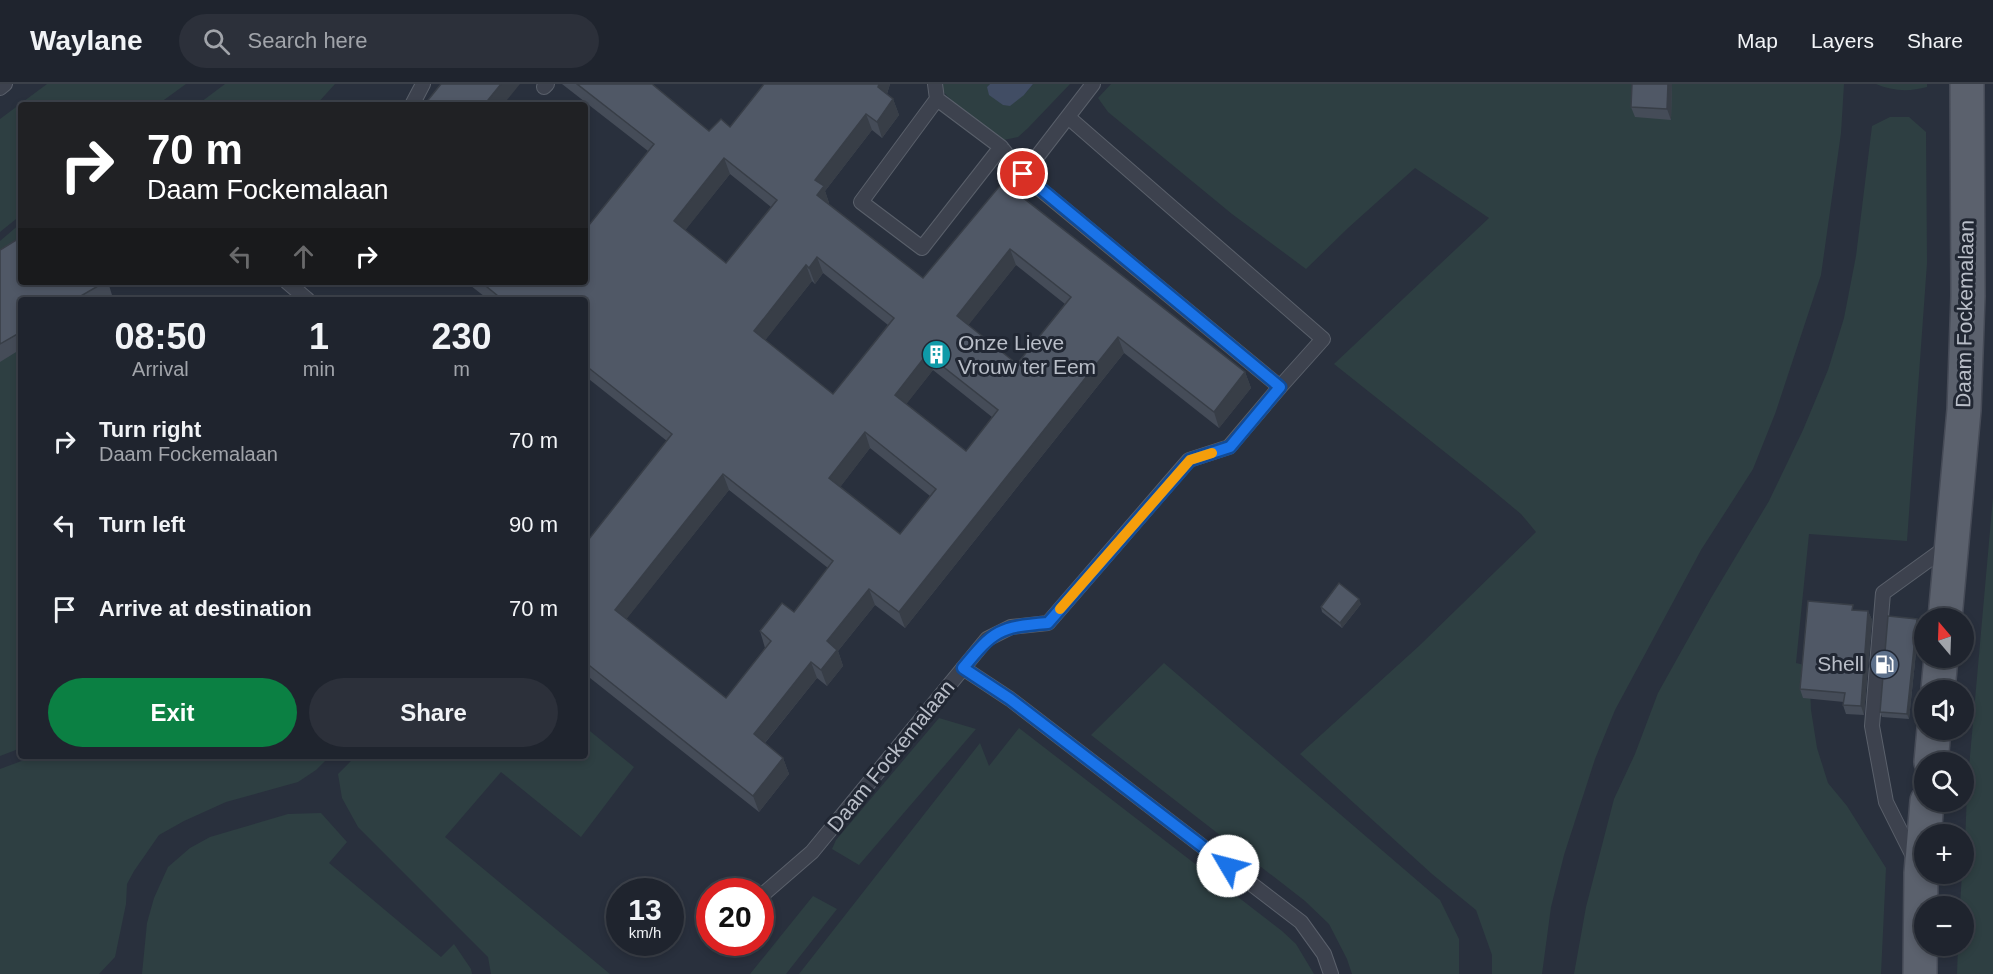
<!DOCTYPE html>
<meta charset="utf-8">
<style>
:root{--surface:#1f242e;--page:#2c303a;--text:#f1f3f6;--muted:#a1a4aa;--line:#3c414a;--accent:#0b8043}
body{margin:0;font-family:Helvetica,sans-serif;background:var(--page);color:var(--text);height:100vh;display:flex;flex-direction:column;font-size:22px;white-space:nowrap}
*{box-sizing:border-box;margin:0}
p{font-size:20px;color:var(--muted)}
.icon{flex:none;width:33px;height:33px;fill:none;stroke:currentColor;stroke-width:2;stroke-linecap:round;stroke-linejoin:round}
.map{position:relative;flex:1;overflow:hidden}
.sheet{position:absolute;left:18px;top:213px;width:570px;height:462px;display:flex;flex-direction:column;background:var(--surface);border-radius:6px;box-shadow:0 3px 9px #0003,0 0 0 2px var(--line)}
.sheet>*{flex:none}
.guide{position:absolute;left:18px;top:18px;width:570px;height:183px;border-radius:6px;box-shadow:0 3px 9px #0003,0 0 0 2px var(--line);background:#202124;color:#fff;overflow:hidden}
.needle{width:39px;rotate:341deg}
.controls{position:absolute;left:1914px;top:524px;display:grid;gap:12px}
.controls a{display:grid;place-items:center;width:60px;height:60px;border-radius:50%;background:var(--surface);box-shadow:0 3px 9px #0003,0 0 0 2px var(--line);font-size:30px}
.speed{position:absolute;left:606px;top:794px;display:flex;gap:12px;font-size:30px;font-weight:700;text-align:center}
.speed>*{display:grid;place-content:center;width:78px;height:78px;border-radius:50%;background:var(--surface);box-shadow:0 3px 9px #0003,0 0 0 2px var(--line);line-height:1}
.speed small{font-size:15px;font-weight:400}
.speed .limit{border:9px solid #d22;background:#fff;color:#111}
.pin{position:absolute;display:grid;place-items:center;width:51px;height:51px;color:#fff;margin:-26px;border:3px solid #fff;border-radius:50%;box-shadow:0 2px 6px #0007}
.me{position:absolute;width:66px;margin:-33px;rotate:307deg;stroke-linejoin:round;filter:drop-shadow(0 0 4px #0008)}
.turn{display:flex;align-items:center;gap:21px;height:126px;padding:0 30px;font-size:27px}
.turn .icon{width:78px;height:78px;stroke-width:2.5}
.turn b{display:block;font-size:42px;line-height:51px}
.lanes{display:flex;align-items:center;height:57px;padding:0 30px;background:#0003;justify-content:center;gap:30px;direction:ltr}
.lanes .off{opacity:.35}
.eta{display:flex;justify-content:space-evenly;align-items:center;height:102px;text-align:center}
.eta b{font-size:36px;font-weight:700;line-height:42px}
.primary-button{display:flex;gap:12px;margin-top:auto;padding:12px 30px}
.primary-button a{flex:1;height:69px;border-radius:36px;background:var(--accent);color:#fff;font-size:24px;font-weight:700;line-height:69px;text-align:center}
.primary-button a+a{background:var(--page);color:var(--text)}
ul{padding:0;list-style:none}
li{display:flex;align-items:center;gap:18px;height:84px;padding:0 30px}
li div{flex:1}
li b{display:block;font-size:22px}
li em{font-style:normal}
header{display:flex;align-items:center;gap:36px;box-sizing:border-box;height:84px;padding:0 30px;background:var(--surface);border-bottom:2px solid var(--line)}
header strong{font-size:28px}
nav{display:flex;gap:33px;margin-inline-start:auto;font-size:21px}
.search{width:420px;height:54px;background:var(--page);display:flex;align-items:center;gap:15px;box-sizing:border-box;padding:0 21px;border-radius:33px;color:var(--muted);font-size:22px}
.map>svg:first-child{display:block}
.green{fill:#2e3f42}
.water{fill:#414d64}
.lines{fill:none;stroke-linecap:round;stroke-linejoin:round}
.lane-casing{stroke:#5a606b;stroke-width:16}
.primary-casing{stroke:#464b57;stroke-width:36}
.lane{stroke:#3d424e;stroke-width:14}
.primary{stroke:#5b616d;stroke-width:33}
.wall{fill:#454c58;fill-rule:evenodd}
.shaded-wall{fill:#383e47}
.building{fill:#505866;stroke:#383e47;stroke-width:1.5;fill-rule:evenodd}
.route-casing{stroke:#114b97;stroke-width:15}
.route{stroke:#1a73e8;stroke-width:10}
.slow{stroke:#f59e0b;stroke-width:10}
.labels{text-anchor:middle;stroke-width:6;stroke-linejoin:round;paint-order:stroke}
.street-label{font-size:21px;fill:#b9bec8;stroke:#212733}
.poi-label{font-size:21px;fill:#b9bec8;stroke:#212733;text-anchor:start}
</style>
<header>
<strong>Waylane</strong>
<div class="search"><svg class="icon" aria-label="search" viewBox="0 0 24 24"><circle cx="10" cy="10" r="6"/><path d="M15 15l6 6"/></svg>Search here</div>
<nav><a>Map</a><a>Layers</a><a>Share</a></nav>
</header>
<div class="map">
<svg width="1993" height="890" viewBox="0 0 1993 890">
<rect width="100%" height="100%" fill="#29303d"/>
<path class="green" d="M 47,0 L 186,0 L 157,21 L 21,21 L 21,131 L 0,148 L 0,35 Z
M 225,0 L 335,0 L 316,21 L 197,21 Z
M 935,0 L 990,0 L 987,3 L 1024,11 L 1033,0 L 1070,0 L 1028,44 L 1018,53 L 999,57 L 973,37 Z
M 1111,0 L 1844,0 L 1841,49 L 1821,191 L 1775,330 L 1753,385 L 1701,466 L 1615,626 L 1595,675 L 1564,771 L 1551,823 L 1542,890 L 1492,890 L 1492,871 L 1476,826 L 1432,790 L 1300,670 L 1419,562 L 1536,448 L 1521,430 L 1485,400 L 1334,280 L 1489,134 L 1415,84 L 1348,144 L 1306,185 L 1232,130 L 1108,28 L 1098,14 Z
M 1876,0 L 1927,0 L 1927,3 C 1909,8 1892,7 1876,0 Z
M 1890,33 L 1909,33 L 1926,48 L 1927,179 L 1907,457 L 1809,450 L 1796,579 L 1809,582 L 1811,626 L 1817,664 L 1828,699 L 1847,722 L 1886,784 L 1881,890 L 1574,890 L 1586,823 L 1614,715 L 1635,670 L 1658,609 L 1711,514 L 1769,417 L 1803,346 L 1828,286 L 1844,234 L 1856,172 L 1872,42 Z
M 21,139 L 21,198 L 102,198 L 113,216 L 21,216 L 21,664 L 0,672 L 0,157 Z
M 1993,413 L 1993,890 L 1957,890 L 1958,861 L 1964,861 L 1964,822 L 1960,822 L 1962,789 L 1964,789 L 1967,706 Z
M 1164,579 L 1440,816 L 1459,855 L 1459,890 L 1352,890 L 1347,875 L 1329,840 L 1305,817 L 1091,651 Z
M 939,634 L 976,645 L 859,781 L 832,765 L 836,756 Z
M 585,643 L 634,683 L 581,753 L 501,688 L 445,753 L 610,890 L 491,890 L 488,873 L 358,743 L 342,714 L 338,690 L 356,672 L 585,672 Z
M 1019,644 L 1282,847 L 1296,860 L 1314,890 L 799,890 L 980,659 L 989,682 Z
M 35,672 L 330,672 L 316,686 L 298,698 L 226,718 L 184,737 L 159,751 L 134,787 L 127,800 L 126,820 L 115,873 L 99,890 L 0,890 L 0,685 Z
M 321,729 L 347,758 L 329,779 L 441,873 L 454,860 L 471,885 L 472,890 L 142,890 L 147,839 L 154,814 L 168,783 L 190,764 L 210,753 L 288,730 Z
M 813,812 L 837,825 L 786,890 L 750,890 Z"/>
<path class="water" d="M 990,0 L 1033,0 L 1024,11 L 1010,22 L 1003,21 L 989,11 L 987,3 Z"/>
<g class="lines">
<defs>
<path id="lane" d="M 935,0 L 937,15
M 544,3 L 547,0
M 0,4 L 5,0
M 412,21 L 423,0
M 1001,63 L 922,164 L 861,118 L 937,15 L 1001,63 L 1023,91 L 1093,0
M 1023,91 L 1280,303 L 1323,255 L 1068,33
M 287,198 L 308,216
M 963,584 L 1010,615 L 1301,838 L 1324,870 L 1331,890
M 1915,776 L 1886,718 L 1872,642 L 1883,509 L 1948,462
M 760,813 L 812,768 L 987,555 L 1011,543 L 1048,539 L 1189,376 L 1229,363 L 1280,303"/>
<path id="primary" d="M 1945,534 L 1964,326 L 1968,212 L 1967,0
M 1938,606 L 1941,573
M 1931,678 L 1934,645
M 1920,890 L 1921,789 L 1927,717"/>
</defs>
<use href="#lane" class="lane-casing"/>
<use href="#primary" class="primary-casing"/>
<use href="#lane" class="lane"/>
<use href="#primary" class="primary"/>
</g>
<path class="wall" d="M 562,0 L 652,0 L 709,47 L 730,43 L 764,0 L 890,0 L 887,10 L 893,15 L 899,31 L 882,54 L 872,46 L 825,107 L 829,119 L 828,120 L 923,194 L 1003,98 L 1245,288 L 1251,304 L 1219,344 L 1124,269 L 905,544 L 875,521 L 838,567 L 843,582 L 827,602 L 817,594 L 765,659 L 783,674 L 789,690 L 759,728 L 585,590 L 585,460 L 667,357 L 585,292 L 585,216 L 489,216 L 466,198 L 585,198 L 648,67 ZM 730,90 L 771,123 L 726,179 L 685,146 ZM 1016,181 L 1065,220 L 1017,280 L 968,241 ZM 823,189 L 888,241 L 833,310 L 765,256 L 812,197 L 815,200 ZM 933,286 L 992,333 L 966,367 L 906,320 ZM 870,364 L 930,412 L 900,450 L 840,403 ZM 729,406 L 828,484 L 794,528 L 760,547 L 765,564 L 726,614 L 626,535 Z
M 1672,0 L 1671,36 L 1635,33 L 1631,23 Z
M 0,166 L 21,198 L 108,198 L 112,211 L 104,216 L 21,216 L 21,265 L 0,278 Z
M 1361,520 L 1342,544 L 1322,528 L 1321,523 Z
M 1855,526 L 1868,527 L 1872,536 L 1864,631 L 1846,630 L 1843,621 L 1844,618 L 1803,614 L 1800,605 Z
M 1919,540 L 1909,635 L 1882,633 L 1880,628 Z"/>
<path class="shaded-wall" d="M 501,0 L 520,0 L 503,21 L 484,21 Z
M 879,0 L 890,0 L 884,19 L 878,3 Z
M 1668,0 L 1672,0 L 1671,36 L 1667,25 Z
M 893,15 L 899,31 L 882,54 L 877,38 Z
M 866,30 L 872,46 L 825,107 L 829,119 L 823,127 L 817,111 L 815,96 Z
M 724,74 L 730,90 L 680,153 L 674,137 Z
M 1010,165 L 1016,181 L 963,248 L 957,232 Z
M 817,173 L 823,189 L 815,200 L 809,184 Z
M 806,181 L 812,197 L 760,263 L 754,247 Z
M 1118,253 L 1124,269 L 905,544 L 899,528 Z
M 927,270 L 933,286 L 901,327 L 895,311 Z
M 1245,288 L 1251,304 L 1219,344 L 1214,328 Z
M 865,348 L 870,364 L 835,410 L 829,394 Z
M 723,390 L 729,406 L 621,542 L 615,526 Z
M 869,505 L 875,521 L 838,567 L 843,582 L 827,602 L 821,586 L 827,557 Z
M 1359,515 L 1361,520 L 1342,544 L 1340,539 Z
M 1868,527 L 1872,536 L 1864,631 L 1861,622 Z
M 1917,535 L 1919,540 L 1909,635 L 1907,630 Z
M 811,578 L 817,594 L 759,666 L 754,650 Z
M 783,674 L 789,690 L 759,728 L 753,712 Z"/>
<path class="building" d="M 441,0 L 501,0 L 484,21 L 424,21 Z
M 577,0 L 652,0 L 709,47 L 721,35 L 730,43 L 764,0 L 879,0 L 878,3 L 893,15 L 877,38 L 866,30 L 815,96 L 824,102 L 817,111 L 923,194 L 1003,98 L 1245,288 L 1214,328 L 1118,253 L 899,528 L 869,505 L 827,557 L 837,566 L 821,586 L 811,578 L 754,650 L 783,674 L 753,712 L 585,578 L 585,460 L 672,350 L 585,281 L 585,216 L 503,216 L 481,198 L 585,198 L 585,146 L 654,60 ZM 724,74 L 777,116 L 726,179 L 674,137 ZM 1010,165 L 1071,213 L 1017,280 L 957,232 ZM 817,173 L 894,234 L 833,310 L 754,247 L 806,181 L 809,184 ZM 927,270 L 998,326 L 966,367 L 895,311 ZM 865,348 L 936,405 L 900,450 L 829,394 ZM 723,390 L 833,477 L 794,528 L 782,519 L 760,547 L 771,557 L 726,614 L 615,526 Z
M 1632,0 L 1668,0 L 1667,25 L 1631,23 Z
M 21,153 L 21,198 L 105,198 L 74,216 L 21,216 L 21,248 L 0,260 L 0,166 Z
M 1339,499 L 1359,515 L 1340,539 L 1321,523 Z
M 1808,517 L 1853,521 L 1852,526 L 1868,527 L 1861,622 L 1843,621 L 1845,609 L 1800,605 Z
M 1888,532 L 1917,535 L 1907,630 L 1880,628 Z"/>
<g class="lines">
<defs>
<path id="route" d="M 1023,90 L 1280,303 L 1230,363 L 1190,376 L 1048,539 C 999,543 994,546 963,584 L 1010,615 L 1228,782"/>
</defs>
<use href="#route" class="route-casing"/>
<use href="#route" class="route"/>
<path class="slow" d="M 1060,525 L 1190,376 L 1212,369"/>
</g>
<defs>
<symbol id="building-disc" viewBox="-11 -11 22 22"><circle r="9.5" fill="#0f9aa8" stroke="#212733"/><path d="M-4-6H4V6H1V3H-1V6H-4ZM-2.5-4.3h1.7v1.8h-1.7ZM.8-4.3h1.7v1.8H.8ZM-2.5-1h1.7V.8h-1.7ZM.8-1h1.7V.8H.8Z" fill="#fff"/></symbol>
<symbol id="fuel-disc" viewBox="-11 -11 22 22"><circle r="9.5" fill="#5c6f8a" stroke="#212733"/><path d="M-5.5-6h7V0h2V4h1.3V-2.5L3-4.5l.8-.8L6-3V5H2.5V1h-1V6h-7ZM-4.2-4.7v3.2H.2V-4.7Z" fill="#fff"/></symbol>
</defs>
<g fill-rule="evenodd">
<use href="#building-disc" x="920" y="254" width="33" height="33"/>
<use href="#fuel-disc" x="1868" y="564" width="33" height="33"/>
</g>
<g class="labels">
<g class="street-label">
<text transform="translate(1965 230) rotate(-89)" y="7">Daam Fockemalaan</text>
<text transform="translate(891 672) rotate(-51)" y="7">Daam Fockemalaan</text>
</g>
<g class="poi-label">
<text x="958" y="266">Onze Lieve<tspan x="958" dy="24">Vrouw ter Eem</tspan></text>
<text x="1864" y="587" text-anchor="end">Shell</text>
</g>
</g>
</svg>
<div class="controls">
<a><svg class="needle" viewBox="-14 -14 28 28"><path d="M0-13l5 13h-10z" fill="#e53935"/><path d="M0 13l5-13h-10z" fill="#a1a4aa"/></svg></a>
<a><svg class="icon" aria-label="sound" viewBox="0 0 24 24"><path d="M4 9h4l5-4v14l-5-4H4zM17 9q2 3 0 6"/></svg></a>
<a><svg class="icon" aria-label="search" viewBox="0 0 24 24"><circle cx="10" cy="10" r="6"/><path d="M15 15l6 6"/></svg></a>
<a>+</a>
<a>−</a>
</div>
<div class="speed"><div>13<small>km/h</small></div><div class="limit">20</div></div>
<div class="pin" style="left:1023px;top:90px;background:#d93025"><svg class="icon" aria-label="arrive" viewBox="0 0 24 24"><path d="M6 21V4h12l-3 4 3 4H6"/></svg></div>
<svg class="me" style="left:1228px;top:782px" viewBox="-20 -20 40 40"><circle r="19" fill="#fff"/><path d="M0-13L10 11 0 6-10 11z" fill="#1a73e8"/></svg>
<div class="guide">
<div class="turn"><svg class="icon" aria-label="right" viewBox="0 0 24 24"><path d="M7 20v-9h11M14 6l5 5-5 5"/></svg><div><b>70 m</b>Daam Fockemalaan</div></div>
<div class="lanes"><svg class="icon off" aria-label="left" viewBox="0 0 24 24"><path d="M17 20v-9H6M10 6l-5 5 5 5"/></svg><svg class="icon off" aria-label="ahead" viewBox="0 0 24 24"><path d="M12 20V5M6 11l6-6 6 6"/></svg><svg class="icon" aria-label="right" viewBox="0 0 24 24"><path d="M7 20v-9h11M14 6l5 5-5 5"/></svg></div>
</div>
<section class="sheet">
<div class="eta">
<div><b>08:50</b><p>Arrival</p></div>
<div><b>1</b><p>min</p></div>
<div><b>230</b><p>m</p></div>
</div>
<ul>
<li><svg class="icon" aria-label="right" viewBox="0 0 24 24"><path d="M7 20v-9h11M14 6l5 5-5 5"/></svg><div><b>Turn right</b><p>Daam Fockemalaan</p></div><em>70 m</em></li>
<li><svg class="icon" aria-label="left" viewBox="0 0 24 24"><path d="M17 20v-9H6M10 6l-5 5 5 5"/></svg><div><b>Turn left</b></div><em>90 m</em></li>
<li><svg class="icon" aria-label="arrive" viewBox="0 0 24 24"><path d="M6 21V4h12l-3 4 3 4H6"/></svg><div><b>Arrive at destination</b></div><em>70 m</em></li>
</ul>
<div class="primary-button"><a>Exit</a><a>Share</a></div>
</section>
</div>
